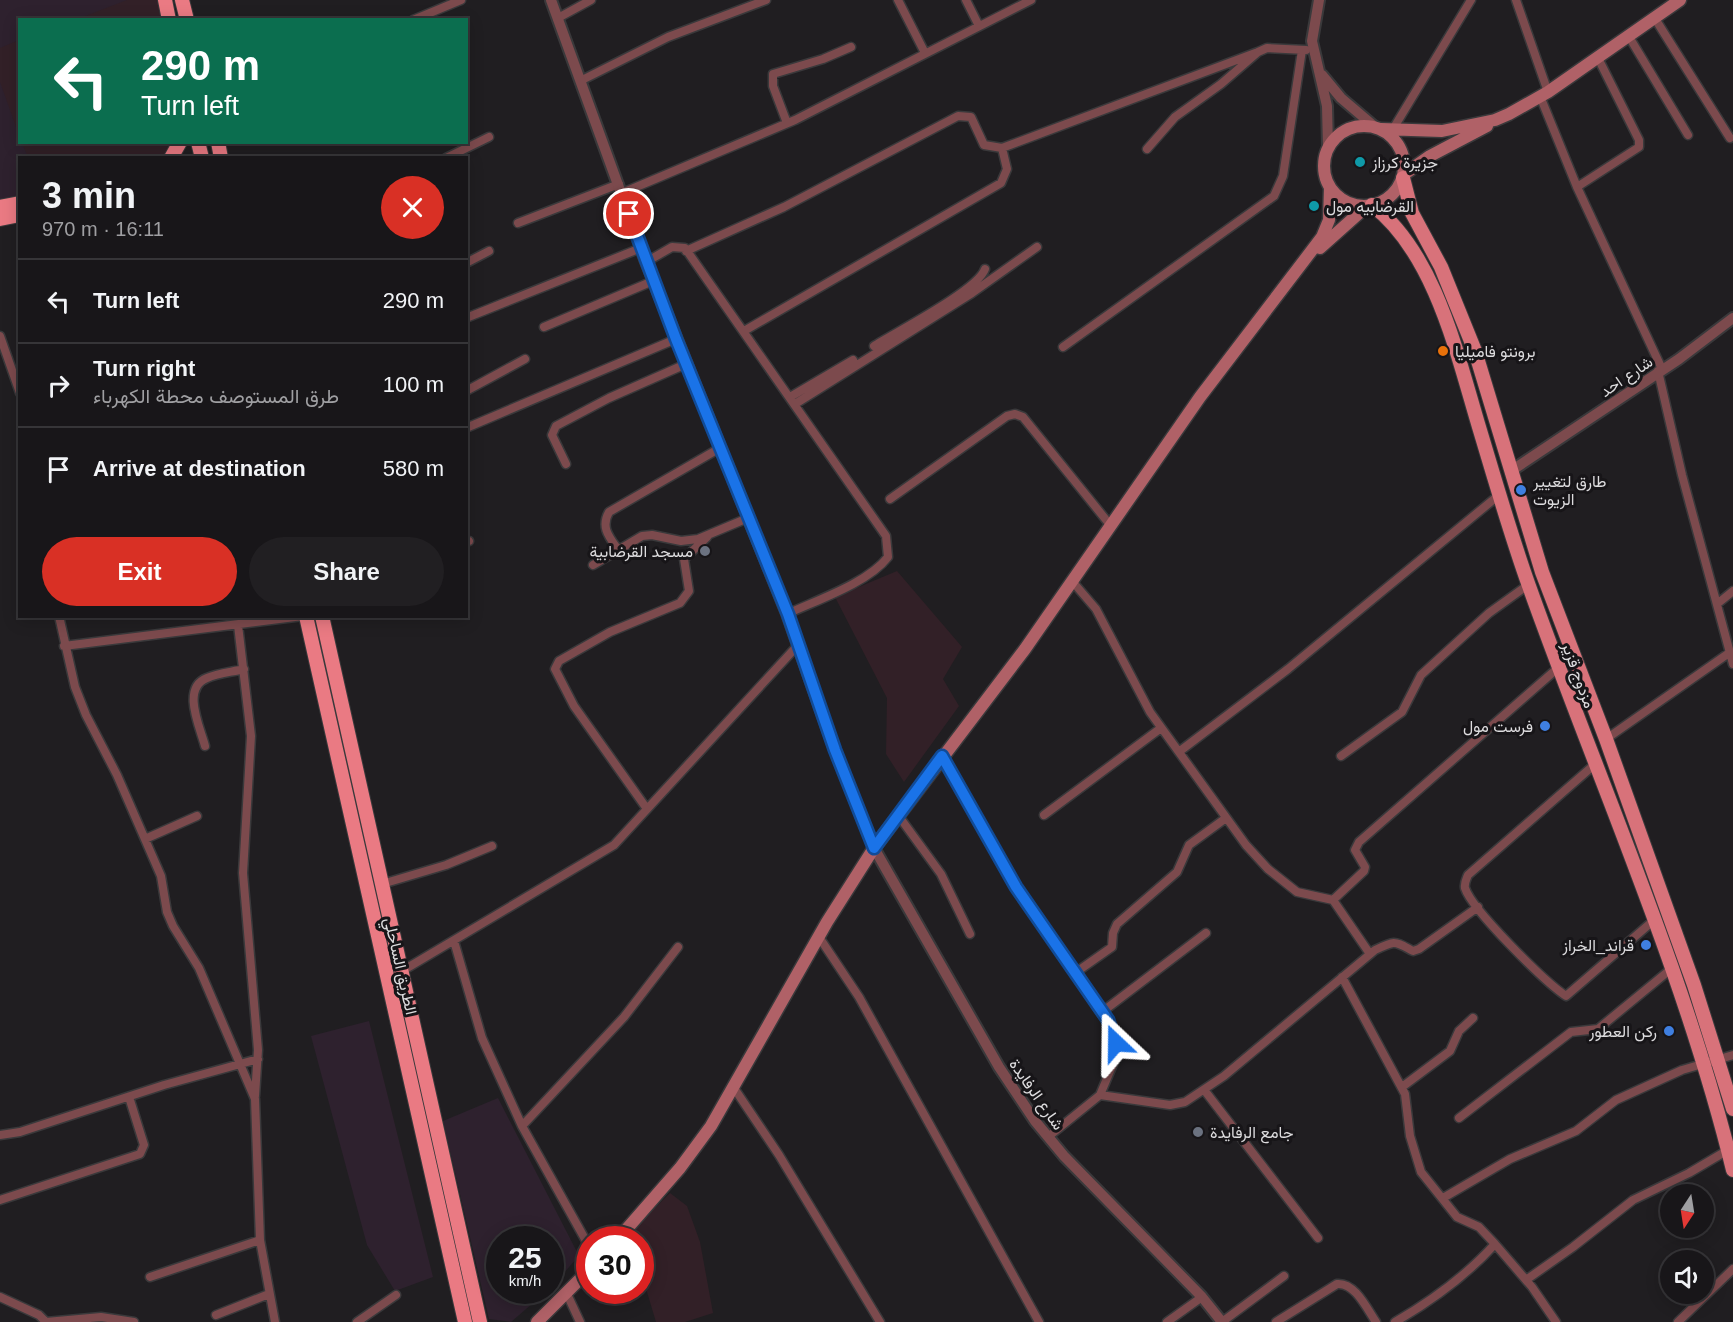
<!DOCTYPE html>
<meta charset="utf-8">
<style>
:root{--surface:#181619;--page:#211f22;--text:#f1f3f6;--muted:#9f9fa2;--line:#363538;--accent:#d93025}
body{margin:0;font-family:Helvetica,Vazirmatn,sans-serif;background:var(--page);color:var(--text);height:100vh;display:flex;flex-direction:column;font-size:22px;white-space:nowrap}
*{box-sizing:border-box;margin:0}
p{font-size:20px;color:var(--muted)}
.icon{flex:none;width:33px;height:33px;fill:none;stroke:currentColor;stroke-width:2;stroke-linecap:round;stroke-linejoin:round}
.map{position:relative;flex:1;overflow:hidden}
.sheet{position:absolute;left:18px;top:156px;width:450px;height:462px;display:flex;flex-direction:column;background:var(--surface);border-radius:0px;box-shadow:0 3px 15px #0003,0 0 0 2px var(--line)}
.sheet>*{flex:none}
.banner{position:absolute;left:18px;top:18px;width:450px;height:126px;border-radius:0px;box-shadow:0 3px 15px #0003,0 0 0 2px var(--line);background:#0b6e4f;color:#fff;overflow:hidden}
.needle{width:39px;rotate:192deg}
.buttons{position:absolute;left:1660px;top:1184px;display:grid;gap:12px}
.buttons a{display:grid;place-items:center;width:54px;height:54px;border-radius:50%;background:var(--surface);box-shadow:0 3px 15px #0003,0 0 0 2px var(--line);font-size:30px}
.speed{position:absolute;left:486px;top:1226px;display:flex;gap:12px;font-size:30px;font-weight:700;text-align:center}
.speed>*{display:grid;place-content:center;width:78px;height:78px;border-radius:50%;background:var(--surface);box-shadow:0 3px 15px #0003,0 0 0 2px var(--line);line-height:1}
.speed small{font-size:15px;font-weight:400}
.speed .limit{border:9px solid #d22;background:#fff;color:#111}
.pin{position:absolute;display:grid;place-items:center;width:51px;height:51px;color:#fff;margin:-26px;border:3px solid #fff;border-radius:50%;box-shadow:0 2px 6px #0007}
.me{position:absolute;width:66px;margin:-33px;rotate:337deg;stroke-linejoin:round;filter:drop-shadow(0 0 4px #0008)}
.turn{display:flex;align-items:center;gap:21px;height:126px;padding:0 24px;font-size:27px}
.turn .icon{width:78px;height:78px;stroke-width:2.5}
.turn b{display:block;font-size:42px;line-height:51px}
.round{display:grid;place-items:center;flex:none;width:63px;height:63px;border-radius:32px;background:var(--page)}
.headline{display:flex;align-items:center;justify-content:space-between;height:102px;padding:0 24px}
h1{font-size:36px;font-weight:800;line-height:45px}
.button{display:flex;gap:12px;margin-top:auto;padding:12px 24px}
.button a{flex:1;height:69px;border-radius:36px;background:var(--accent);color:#fff;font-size:24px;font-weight:800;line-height:69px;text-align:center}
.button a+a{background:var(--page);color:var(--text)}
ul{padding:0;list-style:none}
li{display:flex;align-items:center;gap:18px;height:84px;padding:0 24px;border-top:2px solid var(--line)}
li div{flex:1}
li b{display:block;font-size:22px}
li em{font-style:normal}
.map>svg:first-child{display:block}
.commercial{fill:#2e212e}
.industrial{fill:#322027}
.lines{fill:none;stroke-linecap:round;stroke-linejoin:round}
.minor-casing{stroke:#3a393b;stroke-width:11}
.tertiary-casing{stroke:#3a393b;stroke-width:14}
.secondary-casing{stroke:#3a393b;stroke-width:15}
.primary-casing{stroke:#3a393b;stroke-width:16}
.trunk-casing{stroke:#3a393b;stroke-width:16}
.minor{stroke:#7c4a4d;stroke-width:8}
.tertiary{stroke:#7c4a4d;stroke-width:10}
.secondary{stroke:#b06167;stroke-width:12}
.primary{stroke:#d8727a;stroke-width:14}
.trunk{stroke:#ea7a83;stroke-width:14}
.route-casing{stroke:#114b97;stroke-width:15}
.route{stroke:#1a73e8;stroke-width:10}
.culture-dot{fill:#0f9aa8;stroke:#171518;stroke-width:2}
.food-dot{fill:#e8710a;stroke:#171518;stroke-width:2}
.shop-dot{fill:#3f7fe0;stroke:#171518;stroke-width:2}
.worship-dot{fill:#6b7280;stroke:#171518;stroke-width:2}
.labels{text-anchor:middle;stroke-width:6;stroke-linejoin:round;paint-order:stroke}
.poi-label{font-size:16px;fill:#dddcde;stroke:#171518;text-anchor:start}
.street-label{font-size:16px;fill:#dddcde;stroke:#171518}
</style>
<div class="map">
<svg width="1733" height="1322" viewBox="0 0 1733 1322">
<rect width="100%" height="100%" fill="#201e21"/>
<path class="commercial" d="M 0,0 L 165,0 L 169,19 L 20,20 L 20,142 L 180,143 L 171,158 L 20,158 L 19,203 L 0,207 Z
M 369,1021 L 433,1277 L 395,1291 L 367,1245 L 311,1036 Z
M 498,1098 L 579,1256 L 551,1287 L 550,1239 L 500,1239 L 500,1290 L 548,1290 L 511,1322 L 489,1319 L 443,1121 Z"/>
<path class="industrial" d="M 127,0 L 165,0 L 169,20 L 75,20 Z
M 19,40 L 20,40 L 19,135 L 0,82 L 0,48 Z
M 22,143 L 180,143 L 171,158 L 28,157 Z
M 897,571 L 962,647 L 943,679 L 959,706 L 904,782 L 886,754 L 887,698 L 835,597 Z
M 670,1193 L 687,1206 L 700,1242 L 713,1313 L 685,1322 L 656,1322 L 641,1272 L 640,1239 L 624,1239 Z"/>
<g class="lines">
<defs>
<path id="minor" d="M 898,0 L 925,53
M 966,0 L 979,26
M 1516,0 L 1548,92
M 1654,17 L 1730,138
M 558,18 L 591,0
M 413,20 L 461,0
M 1628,35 L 1688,135
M 582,80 L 668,37 L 766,0
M 1540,96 L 1577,187 L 1662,369
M 787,123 L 773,86 L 773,74 L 823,59 L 851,47
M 1393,129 L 1471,0
M 1147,149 L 1175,117 L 1221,84 L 1258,52 L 1267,48 L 1306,50
M 446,158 L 489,137
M 1577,187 L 1639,147 L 1639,140 L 1597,56
M 622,193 L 795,120 L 1031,0
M 518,223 L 619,184
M 686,251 L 784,207 L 958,116 L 971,117 L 984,145 L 1002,148 L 1258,52
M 646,262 L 672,247 L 685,248 L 886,536 L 888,557 C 868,583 817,600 787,614
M 466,263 L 489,251
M 466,318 L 641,248
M 544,327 L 653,281
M 744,331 L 1001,183 L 1007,169 L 1002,148
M 0,336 L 20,393
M 874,346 C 896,332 978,290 985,269
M 1063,347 L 1274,196 L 1283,176 L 1302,50
M 1658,371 L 1682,475 L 1733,664
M 466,391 L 525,359
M 790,397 L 853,360
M 795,404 L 972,293 L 1037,247
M 466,428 L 676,339
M 566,464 L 552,435 L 556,426 L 609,398 L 686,364
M 890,499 L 1007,416 L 1015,414 L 1023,417 L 1111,526
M 466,542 L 469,541
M 619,551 C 610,538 600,528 609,512 L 720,448
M 593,565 L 642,536 L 652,535 L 681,541 L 698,539 L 748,518
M 1072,581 L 1096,609 L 1150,712 L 1246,845 L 1268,869 L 1297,892 L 1333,900 L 1370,954
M 1717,604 L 1733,591
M 59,616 L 75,687 L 86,715 L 117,775 L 161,876 L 167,912 L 173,926 L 199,968 L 255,1099 L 260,1240 L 275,1322
M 238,625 L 251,736 L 243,873 L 258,1050 L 255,1096
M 64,646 L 303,616
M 1606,739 L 1729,653
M 205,746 C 200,727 181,688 207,678 C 218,673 232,672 244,669
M 1180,751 L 1288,669 L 1499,495
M 942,756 L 1016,887 L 1114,1032 L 1116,1057 L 1100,1095
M 1341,756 L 1402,712 L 1421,675 L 1489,613 L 1528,585
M 1594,765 L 1468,875 C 1466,880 1464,883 1465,888 C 1472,910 1545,982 1566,996 L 1653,921
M 647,809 L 574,706 L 555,669 L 559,661 L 610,632 L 680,603 L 689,591 L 684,559 L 707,537
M 898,815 L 941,874 L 970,934
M 1044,815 L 1161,728
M 145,839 L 197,816
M 382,884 L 446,865 L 492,846
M 1333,900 L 1364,871 L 1365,867 L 1355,850 L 1359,842 L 1559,667
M 819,937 L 859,997 L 1039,1322
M 454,941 L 482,1038 L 522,1126 L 590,1248
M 402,971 L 614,845 L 799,644
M 1075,973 L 1112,947 L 1113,933 L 1117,924 L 1177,872 L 1189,845 L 1226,818
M 1342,977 L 1405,1094 L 1410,1136 L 1421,1172 L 1457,1217 L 1479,1227 L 1495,1244 L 1532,1287 L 1556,1322
M 1102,1012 L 1206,933
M 1402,1087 L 1450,1051 L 1459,1031 L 1473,1018
M 734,1088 L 779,1155 L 880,1322
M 1205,1091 L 1318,1238
M 1459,1118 L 1571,1032 L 1598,1029 L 1671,969
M 522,1126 L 624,1017 L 678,947
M 0,1135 L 20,1132 L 164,1085 L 258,1059
M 1048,1137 L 1100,1095 L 1170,1105 L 1185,1102 L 1224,1076 L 1375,950 C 1396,940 1394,941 1413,951 L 1419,949 L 1478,907
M 1443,1198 L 1510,1159 L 1576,1131 L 1616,1100 L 1682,1070 L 1733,1055
M 0,1200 L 140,1154 L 144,1145 L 129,1097
M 150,1277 L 260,1240
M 1526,1280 L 1573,1247 L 1633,1200 L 1689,1173 L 1728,1150
M 567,1294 L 580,1322
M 0,1297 L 39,1315 L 46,1322
M 216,1315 L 269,1294
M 46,1322 L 101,1317 L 134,1322
M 357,1322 L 396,1295
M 1167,1322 L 1202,1297
M 1222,1322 L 1284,1276
M 1276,1322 L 1337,1284 C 1355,1282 1367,1309 1376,1322
M 1395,1322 C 1433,1300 1466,1276 1495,1244
M 1678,1322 L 1733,1269"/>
<path id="tertiary" d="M 551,0 L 646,262 L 787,614 L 835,750 L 874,848 L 999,1067 L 1035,1121 L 1064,1156 L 1202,1297 L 1222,1322
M 1319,0 L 1312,41 L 1327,106 L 1328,147
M 1322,75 L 1341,98 L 1375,127
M 1511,471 L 1679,359 L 1733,318"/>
<path id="secondary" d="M1324 166a40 40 0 1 1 80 0a40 40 0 1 1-80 0Z
M 1381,129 L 1442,131 L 1495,120 L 1509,114 L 1548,92 L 1680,0
M 1403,175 L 1430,156 L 1487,126
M 1320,248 L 1367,206
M 618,1239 L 680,1168 L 711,1126 L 827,922 L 874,848 L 1025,649 L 1200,397 L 1322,237 L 1329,220 L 1330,187
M 537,1322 L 590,1269"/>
<path id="primary" d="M 1403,178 L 1412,213 L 1441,267 L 1475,351 L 1542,572 L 1606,739 L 1694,985 L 1733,1109
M 1372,205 C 1435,253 1457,354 1479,427 C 1495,480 1510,533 1529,586 C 1598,780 1684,970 1733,1170"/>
<path id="trunk" d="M 165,0 L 169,20
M 182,0 L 187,20
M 198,142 L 202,158
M 218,142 L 221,158
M 171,158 L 180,142
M 0,207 L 20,203
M 0,219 L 20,215
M 306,616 L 465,1322
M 322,616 L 480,1322"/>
</defs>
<use href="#minor" class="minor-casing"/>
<use href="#tertiary" class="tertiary-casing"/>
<use href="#secondary" class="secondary-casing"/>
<use href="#primary" class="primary-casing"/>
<use href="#trunk" class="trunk-casing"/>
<use href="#minor" class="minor"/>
<use href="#tertiary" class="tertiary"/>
<use href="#secondary" class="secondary"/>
<use href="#primary" class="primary"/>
<use href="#trunk" class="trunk"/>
</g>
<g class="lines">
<defs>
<path id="route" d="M 629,214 L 676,339 L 788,614 L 835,750 L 874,848 L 942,756 L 1016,887 L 1108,1020 L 1116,1043"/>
</defs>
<use href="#route" class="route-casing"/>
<use href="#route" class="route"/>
</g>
<g class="culture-dot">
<circle cx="1360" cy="162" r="6"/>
<circle cx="1314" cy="206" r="6"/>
</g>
<circle class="food-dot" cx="1443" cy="351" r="6"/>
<g class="shop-dot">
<circle cx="1521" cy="490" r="6"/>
<circle cx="1545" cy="726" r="6"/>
<circle cx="1646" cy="945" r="6"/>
<circle cx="1669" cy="1031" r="6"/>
</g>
<g class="worship-dot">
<circle cx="705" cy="551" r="6"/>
<circle cx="1198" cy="1132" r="6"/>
</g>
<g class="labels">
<g class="poi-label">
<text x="1372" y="168">جزيرة كرزاز</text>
<text x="1326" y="212">القرضابيه مول</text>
<text x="1455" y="357">برونتو فاميليا</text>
<text x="1533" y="487">طارق لتغيير<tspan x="1533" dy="18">الزيوت</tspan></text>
<text x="693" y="557" text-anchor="end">مسجد القرضابية</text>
<text x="1533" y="732" text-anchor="end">فرست مول</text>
<text x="1634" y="951" text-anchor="end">قراند_الخراز</text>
<text x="1657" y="1037" text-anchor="end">ركن العطور</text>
<text x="1210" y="1138">جامع الرفايدة</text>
</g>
<g class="street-label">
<text transform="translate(1626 376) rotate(-34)" y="6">شارع احد</text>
<text transform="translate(1579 675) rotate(70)" y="6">مزدوج قزير</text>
<text transform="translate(401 966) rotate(77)" y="6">الطريق الساحلي</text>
<text transform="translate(1037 1094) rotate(55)" y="6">شارع الرفايدة</text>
</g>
</g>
</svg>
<div class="buttons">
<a><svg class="needle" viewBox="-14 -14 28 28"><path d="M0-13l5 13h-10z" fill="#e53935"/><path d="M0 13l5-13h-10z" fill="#9f9fa2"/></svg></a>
<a><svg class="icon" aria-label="sound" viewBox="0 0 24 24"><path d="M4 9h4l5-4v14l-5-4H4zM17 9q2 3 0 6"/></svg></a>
</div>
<div class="speed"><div>25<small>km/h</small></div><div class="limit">30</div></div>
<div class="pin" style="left:629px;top:214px;background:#d93025"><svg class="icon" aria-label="arrive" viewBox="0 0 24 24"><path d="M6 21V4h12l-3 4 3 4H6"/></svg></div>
<svg class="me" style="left:1116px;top:1043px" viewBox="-20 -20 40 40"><path d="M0-17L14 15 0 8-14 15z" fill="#1a73e8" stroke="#fff" stroke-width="4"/></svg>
<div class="banner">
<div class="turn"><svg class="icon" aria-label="left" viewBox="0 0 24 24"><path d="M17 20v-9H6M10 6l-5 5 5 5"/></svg><div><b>290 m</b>Turn left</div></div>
</div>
<section class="sheet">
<div class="headline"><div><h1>3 min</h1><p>970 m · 16:11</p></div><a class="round" style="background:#d93025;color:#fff"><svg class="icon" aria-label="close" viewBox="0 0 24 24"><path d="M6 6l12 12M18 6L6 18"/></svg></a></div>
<ul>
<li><svg class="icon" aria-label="left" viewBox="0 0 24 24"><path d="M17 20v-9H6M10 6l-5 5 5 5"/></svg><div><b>Turn left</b></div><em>290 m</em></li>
<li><svg class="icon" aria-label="right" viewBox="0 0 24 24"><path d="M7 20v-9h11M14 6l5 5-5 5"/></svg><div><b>Turn right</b><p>طرق المستوصف محطة الكهرباء</p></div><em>100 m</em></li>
<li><svg class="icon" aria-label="arrive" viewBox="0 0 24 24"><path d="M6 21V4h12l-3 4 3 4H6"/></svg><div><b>Arrive at destination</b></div><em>580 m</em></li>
</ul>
<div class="button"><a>Exit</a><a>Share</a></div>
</section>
</div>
